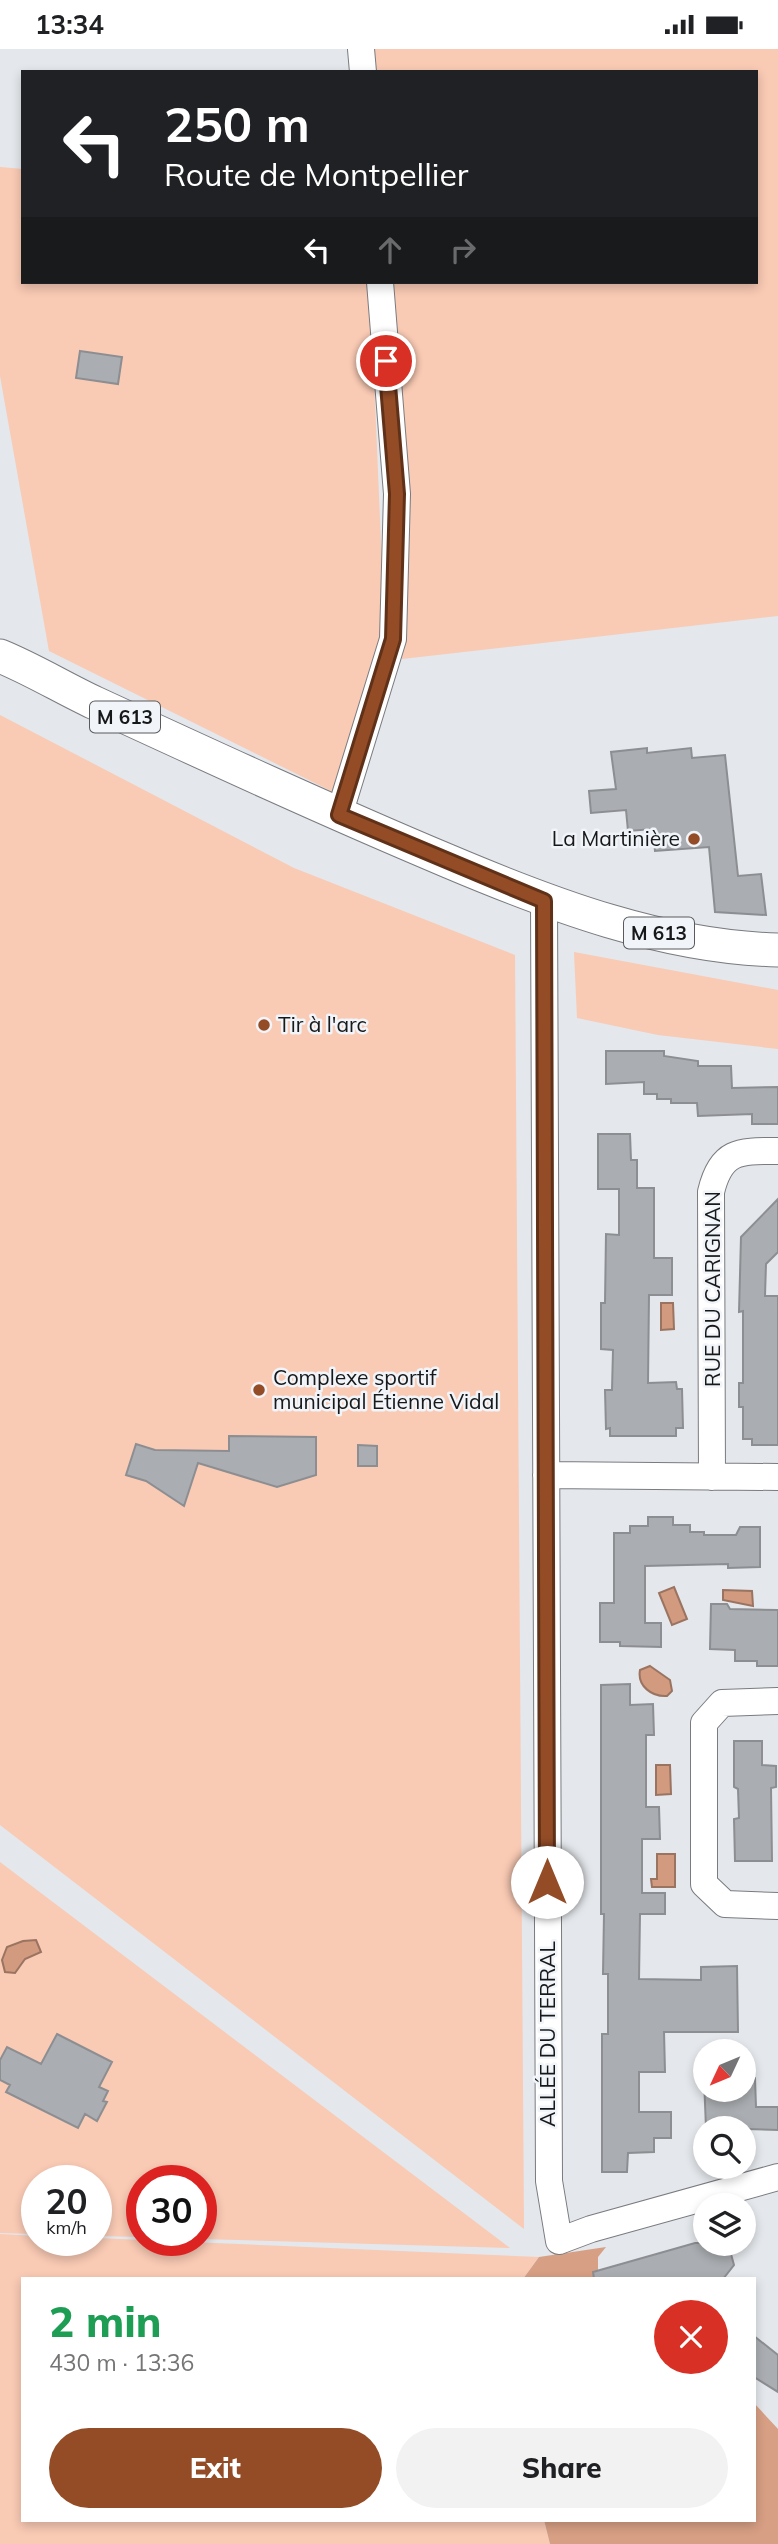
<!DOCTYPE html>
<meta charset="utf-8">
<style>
:root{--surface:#fff;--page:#f2f2f2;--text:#202124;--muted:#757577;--accent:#934c26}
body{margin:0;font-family:Mulish,sans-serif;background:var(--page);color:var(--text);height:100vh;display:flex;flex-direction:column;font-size:26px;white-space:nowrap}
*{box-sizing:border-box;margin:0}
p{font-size:23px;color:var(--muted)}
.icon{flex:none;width:38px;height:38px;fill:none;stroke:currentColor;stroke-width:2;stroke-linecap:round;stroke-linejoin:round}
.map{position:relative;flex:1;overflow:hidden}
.sheet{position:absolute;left:21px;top:2228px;width:735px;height:245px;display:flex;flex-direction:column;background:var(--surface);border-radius:0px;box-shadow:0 4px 10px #0003}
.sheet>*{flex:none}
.banner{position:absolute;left:21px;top:21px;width:737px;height:214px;border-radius:0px;box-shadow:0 4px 10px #0003;background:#202124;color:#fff;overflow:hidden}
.needle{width:46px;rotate:226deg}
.tools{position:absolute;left:693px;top:1990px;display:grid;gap:14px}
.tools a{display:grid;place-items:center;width:63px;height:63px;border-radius:50%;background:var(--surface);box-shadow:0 4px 10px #0003;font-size:35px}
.speed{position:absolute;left:21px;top:2116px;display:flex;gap:14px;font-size:35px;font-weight:700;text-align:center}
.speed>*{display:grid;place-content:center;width:91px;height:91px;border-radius:50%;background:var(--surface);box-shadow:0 4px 10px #0003;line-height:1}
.speed small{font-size:18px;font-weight:400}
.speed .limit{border:10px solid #d22;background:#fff;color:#111}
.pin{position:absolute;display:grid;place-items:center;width:60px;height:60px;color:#fff;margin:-30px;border:4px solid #fff;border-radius:50%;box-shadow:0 2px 7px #0007}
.me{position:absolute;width:77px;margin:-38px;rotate:0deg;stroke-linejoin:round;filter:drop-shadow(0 0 5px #0008)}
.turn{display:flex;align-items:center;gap:24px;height:147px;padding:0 28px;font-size:32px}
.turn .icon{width:91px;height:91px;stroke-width:2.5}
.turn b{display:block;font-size:49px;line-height:60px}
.lanes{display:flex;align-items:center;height:66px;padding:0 28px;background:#0003;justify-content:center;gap:35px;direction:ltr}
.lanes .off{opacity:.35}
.round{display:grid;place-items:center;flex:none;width:74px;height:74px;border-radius:37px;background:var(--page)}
.head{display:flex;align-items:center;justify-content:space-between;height:119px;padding:0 28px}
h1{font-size:42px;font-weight:800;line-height:52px;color:#1e9e55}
.action{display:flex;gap:14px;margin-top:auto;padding:14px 28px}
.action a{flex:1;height:80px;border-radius:42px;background:var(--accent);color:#fff;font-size:28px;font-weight:800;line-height:80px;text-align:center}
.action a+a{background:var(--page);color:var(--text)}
.status{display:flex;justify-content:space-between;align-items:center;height:49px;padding:0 35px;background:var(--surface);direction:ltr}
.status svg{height:19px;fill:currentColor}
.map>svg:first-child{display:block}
.green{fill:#f9cab4}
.forest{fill:#d79f84}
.water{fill:#d29b80;stroke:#9a7461;stroke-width:2}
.building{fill:#aaadb1;stroke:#8c8e92;stroke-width:2}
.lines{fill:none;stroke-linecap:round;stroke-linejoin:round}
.minor-casing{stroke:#797b7f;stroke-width:28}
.major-casing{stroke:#797b7f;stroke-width:35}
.minor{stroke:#fff;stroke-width:26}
.major{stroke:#fff;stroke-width:33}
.route-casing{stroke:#603119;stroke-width:18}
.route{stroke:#934c26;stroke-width:12}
.poi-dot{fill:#934c26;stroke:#f1f4f8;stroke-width:2.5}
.labels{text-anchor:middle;stroke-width:5;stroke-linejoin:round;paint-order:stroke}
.shield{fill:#f1f4f8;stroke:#585a5c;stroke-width:2}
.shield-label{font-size:19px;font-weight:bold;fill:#171819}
.poi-label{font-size:21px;fill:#171819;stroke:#f1f4f8;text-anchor:start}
.street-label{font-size:21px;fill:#171819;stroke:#f1f4f8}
</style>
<div class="status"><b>13:34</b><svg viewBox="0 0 49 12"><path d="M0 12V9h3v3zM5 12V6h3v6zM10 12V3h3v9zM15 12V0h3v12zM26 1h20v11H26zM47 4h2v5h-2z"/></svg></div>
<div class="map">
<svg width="778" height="2495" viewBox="0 0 778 2495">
<rect width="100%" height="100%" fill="#e4e7eb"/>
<path class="green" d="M 370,0 L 778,0 L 778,567 L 402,610 L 404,446 L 388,233 L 756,233 L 756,23 L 371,23 Z
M 0,118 L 23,120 L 23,233 L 370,233 L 385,590 L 339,746 L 49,602 L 0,327 Z
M 0,666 L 294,819 L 515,906 L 524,2180 L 0,1776 Z
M 574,903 L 778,941 L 778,1000 L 658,986 L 577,969 Z
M 0,1813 L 510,2199 L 201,2190 L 201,2132 L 142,2132 L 142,2188 L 96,2187 L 96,2132 L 37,2132 L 37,2185 L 0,2184 Z
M 0,2185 L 37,2187 L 37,2191 L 96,2189 L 539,2208 L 523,2230 L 23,2230 L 23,2471 L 544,2471 L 550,2495 L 0,2495 Z"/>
<path class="forest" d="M 606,2198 L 598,2208 L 598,2221 L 608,2229 L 523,2230 L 539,2208 Z
M 754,2354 L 778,2380 L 778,2495 L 550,2495 L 544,2471 L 754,2471 Z"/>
<path class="water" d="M 661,1254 L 673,1254 L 674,1280 L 661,1281 Z
M 674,1538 L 687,1570 L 672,1576 L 659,1544 Z
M 723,1541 L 752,1542 L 753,1557 L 723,1551 Z
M 650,1617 L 670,1631 L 672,1642 L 667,1647 C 652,1648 637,1637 640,1621 Z
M 656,1716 L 670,1716 L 671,1745 L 656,1746 Z
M 657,1805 L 675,1805 L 675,1838 L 652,1838 L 651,1830 L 657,1830 Z
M 36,1891 L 41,1903 L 25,1910 L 15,1924 L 5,1923 L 2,1911 L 7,1898 L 23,1892 Z"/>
<path class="building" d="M 80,302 L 122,308 L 118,335 L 76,329 Z
M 647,699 L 647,704 L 691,699 L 692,709 L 725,706 L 738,827 L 761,825 L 766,866 L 715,863 L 709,798 L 655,802 L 653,780 L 628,782 L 626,761 L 591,764 L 589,742 L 616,740 L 611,703 Z
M 606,1002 L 664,1002 L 664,1007 L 698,1012 L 698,1017 L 731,1017 L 732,1039 L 778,1038 L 778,1075 L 752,1075 L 752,1065 L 698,1067 L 697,1054 L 671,1054 L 671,1050 L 657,1050 L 657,1045 L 644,1045 L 644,1033 L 606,1035 Z
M 598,1085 L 630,1085 L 631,1111 L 637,1111 L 637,1139 L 654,1139 L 654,1209 L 672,1209 L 672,1246 L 649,1246 L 648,1334 L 676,1333 L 677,1340 L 682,1340 L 683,1379 L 676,1379 L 676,1387 L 610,1387 L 610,1379 L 606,1380 L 605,1341 L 612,1341 L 613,1301 L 601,1300 L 601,1254 L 605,1254 L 606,1185 L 619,1186 L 619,1140 L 598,1140 Z
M 778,1150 L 778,1203 L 766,1215 L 765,1247 L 778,1247 L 778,1396 L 752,1396 L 752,1390 L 743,1390 L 743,1358 L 739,1358 L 739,1334 L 743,1334 L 743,1262 L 739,1263 L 741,1188 Z
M 229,1387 L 316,1388 L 316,1426 L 277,1438 L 198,1414 L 184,1457 L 146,1432 L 126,1426 L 136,1395 L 155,1401 L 229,1402 Z
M 358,1396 L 377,1397 L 377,1417 L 358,1417 Z
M 648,1468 L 673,1468 L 673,1476 L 690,1476 L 690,1483 L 704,1483 L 704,1486 L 736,1486 L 740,1478 L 760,1478 L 760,1518 L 728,1519 L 728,1515 L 645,1517 L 645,1574 L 661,1574 L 661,1598 L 620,1597 L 620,1593 L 600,1593 L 600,1554 L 614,1554 L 614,1484 L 630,1484 L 630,1477 L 648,1477 Z
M 711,1555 L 727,1555 L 730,1560 L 778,1561 L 778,1617 L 757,1617 L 757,1612 L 735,1612 L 735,1601 L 710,1600 Z
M 630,1635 L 630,1656 L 653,1655 L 654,1686 L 646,1686 L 646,1758 L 659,1758 L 660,1790 L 642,1790 L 642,1844 L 665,1844 L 665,1865 L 640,1865 L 639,1930 L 701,1931 L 701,1918 L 737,1917 L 738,1983 L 664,1983 L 665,2023 L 639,2023 L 639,2063 L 671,2063 L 671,2089 L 654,2089 L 654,2103 L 628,2104 L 627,2123 L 602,2123 L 602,1985 L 608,1985 L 608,1925 L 603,1925 L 604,1865 L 601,1865 L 601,1636 Z
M 734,1692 L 762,1692 L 762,1716 L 776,1717 L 776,1738 L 771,1739 L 772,1812 L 735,1812 L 734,1770 L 739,1769 L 738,1740 L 734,1738 Z
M 57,1985 L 112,2013 L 99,2038 L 108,2042 L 103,2052 L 107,2053 L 97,2072 L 85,2065 L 78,2079 L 6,2043 L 10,2036 L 0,2031 L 0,2011 L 7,1998 L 41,2015 Z
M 755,2029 L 756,2058 L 778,2058 L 778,2081 L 706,2079 L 704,2030 L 705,2040 L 744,2040 L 744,2030 Z
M 695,2194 L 728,2194 L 734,2216 L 723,2230 L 594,2230 L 593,2223 Z
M 754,2287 L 778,2306 L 778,2343 L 754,2328 Z"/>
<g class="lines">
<defs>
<path id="minor" d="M 361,0 L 363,23
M 339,766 L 393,590 L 397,445 L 380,233
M 544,852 L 549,2132 L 559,2192 L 591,2180 L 778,2128
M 546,1426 L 778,1428
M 712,1428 L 711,1143 C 721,1101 739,1102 778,1102
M 778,1652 L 722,1654 L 704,1674 L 704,1835 L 725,1855 L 778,1857"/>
<path id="major" d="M 0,607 C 32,620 63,639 95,654 C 212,708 329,762 448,812 C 552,856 663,898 778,901"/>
</defs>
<use href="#minor" class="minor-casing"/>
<use href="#major" class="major-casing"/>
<use href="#minor" class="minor"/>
<use href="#major" class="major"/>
</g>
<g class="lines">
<defs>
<path id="route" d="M 386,312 L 397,445 L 393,590 L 339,766 L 544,852 L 547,1833"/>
</defs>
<use href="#route" class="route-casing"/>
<use href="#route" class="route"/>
</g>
<g class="poi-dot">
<circle cx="694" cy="790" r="7"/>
<circle cx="264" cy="976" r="7"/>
<circle cx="259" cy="1341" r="7"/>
</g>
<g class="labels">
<g class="shield">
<rect x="90" y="652.5" width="70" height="31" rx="5"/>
<rect x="624" y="868.5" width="70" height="31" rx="5"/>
</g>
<g class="shield-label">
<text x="125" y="675">M 613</text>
<text x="659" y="891">M 613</text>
</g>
<g class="poi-label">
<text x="680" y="797" text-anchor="end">La Martinière</text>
<text x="278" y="983">Tir à l'arc</text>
<text x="273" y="1336">Complexe sportif<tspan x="273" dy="24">municipal Étienne Vidal</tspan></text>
</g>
<g class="street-label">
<text transform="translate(713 1240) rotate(-90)" y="7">RUE DU CARIGNAN</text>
<text transform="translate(548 1985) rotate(-90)" y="7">ALLÉE DU TERRAL</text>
</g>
</g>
</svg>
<div class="tools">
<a><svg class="needle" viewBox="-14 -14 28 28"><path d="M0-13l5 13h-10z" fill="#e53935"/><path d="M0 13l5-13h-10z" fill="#757577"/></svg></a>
<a><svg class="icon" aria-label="search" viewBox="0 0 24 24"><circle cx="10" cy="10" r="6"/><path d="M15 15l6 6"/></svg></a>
<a><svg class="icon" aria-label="layers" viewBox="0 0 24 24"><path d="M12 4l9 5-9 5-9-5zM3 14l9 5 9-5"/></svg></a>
</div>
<div class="speed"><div>20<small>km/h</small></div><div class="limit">30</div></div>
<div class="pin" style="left:386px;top:312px;background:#d93025"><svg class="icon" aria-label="arrive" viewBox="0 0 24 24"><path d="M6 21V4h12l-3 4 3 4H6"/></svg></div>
<svg class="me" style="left:547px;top:1833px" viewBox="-20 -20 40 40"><circle r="19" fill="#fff"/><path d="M0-13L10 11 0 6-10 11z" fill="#934c26"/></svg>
<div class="banner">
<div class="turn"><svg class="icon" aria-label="left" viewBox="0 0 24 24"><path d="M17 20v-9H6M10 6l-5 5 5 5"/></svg><div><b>250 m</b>Route de Montpellier</div></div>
<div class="lanes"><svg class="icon" aria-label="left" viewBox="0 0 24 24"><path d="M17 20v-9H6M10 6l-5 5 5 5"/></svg><svg class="icon off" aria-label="ahead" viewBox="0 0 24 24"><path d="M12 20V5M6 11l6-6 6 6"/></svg><svg class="icon off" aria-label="right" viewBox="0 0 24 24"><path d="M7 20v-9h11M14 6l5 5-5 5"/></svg></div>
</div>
<section class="sheet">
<div class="head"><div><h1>2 min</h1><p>430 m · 13:36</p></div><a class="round" style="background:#d93025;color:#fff"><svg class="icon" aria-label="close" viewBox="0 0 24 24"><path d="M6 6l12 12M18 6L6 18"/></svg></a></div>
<div class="action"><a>Exit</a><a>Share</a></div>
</section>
</div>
